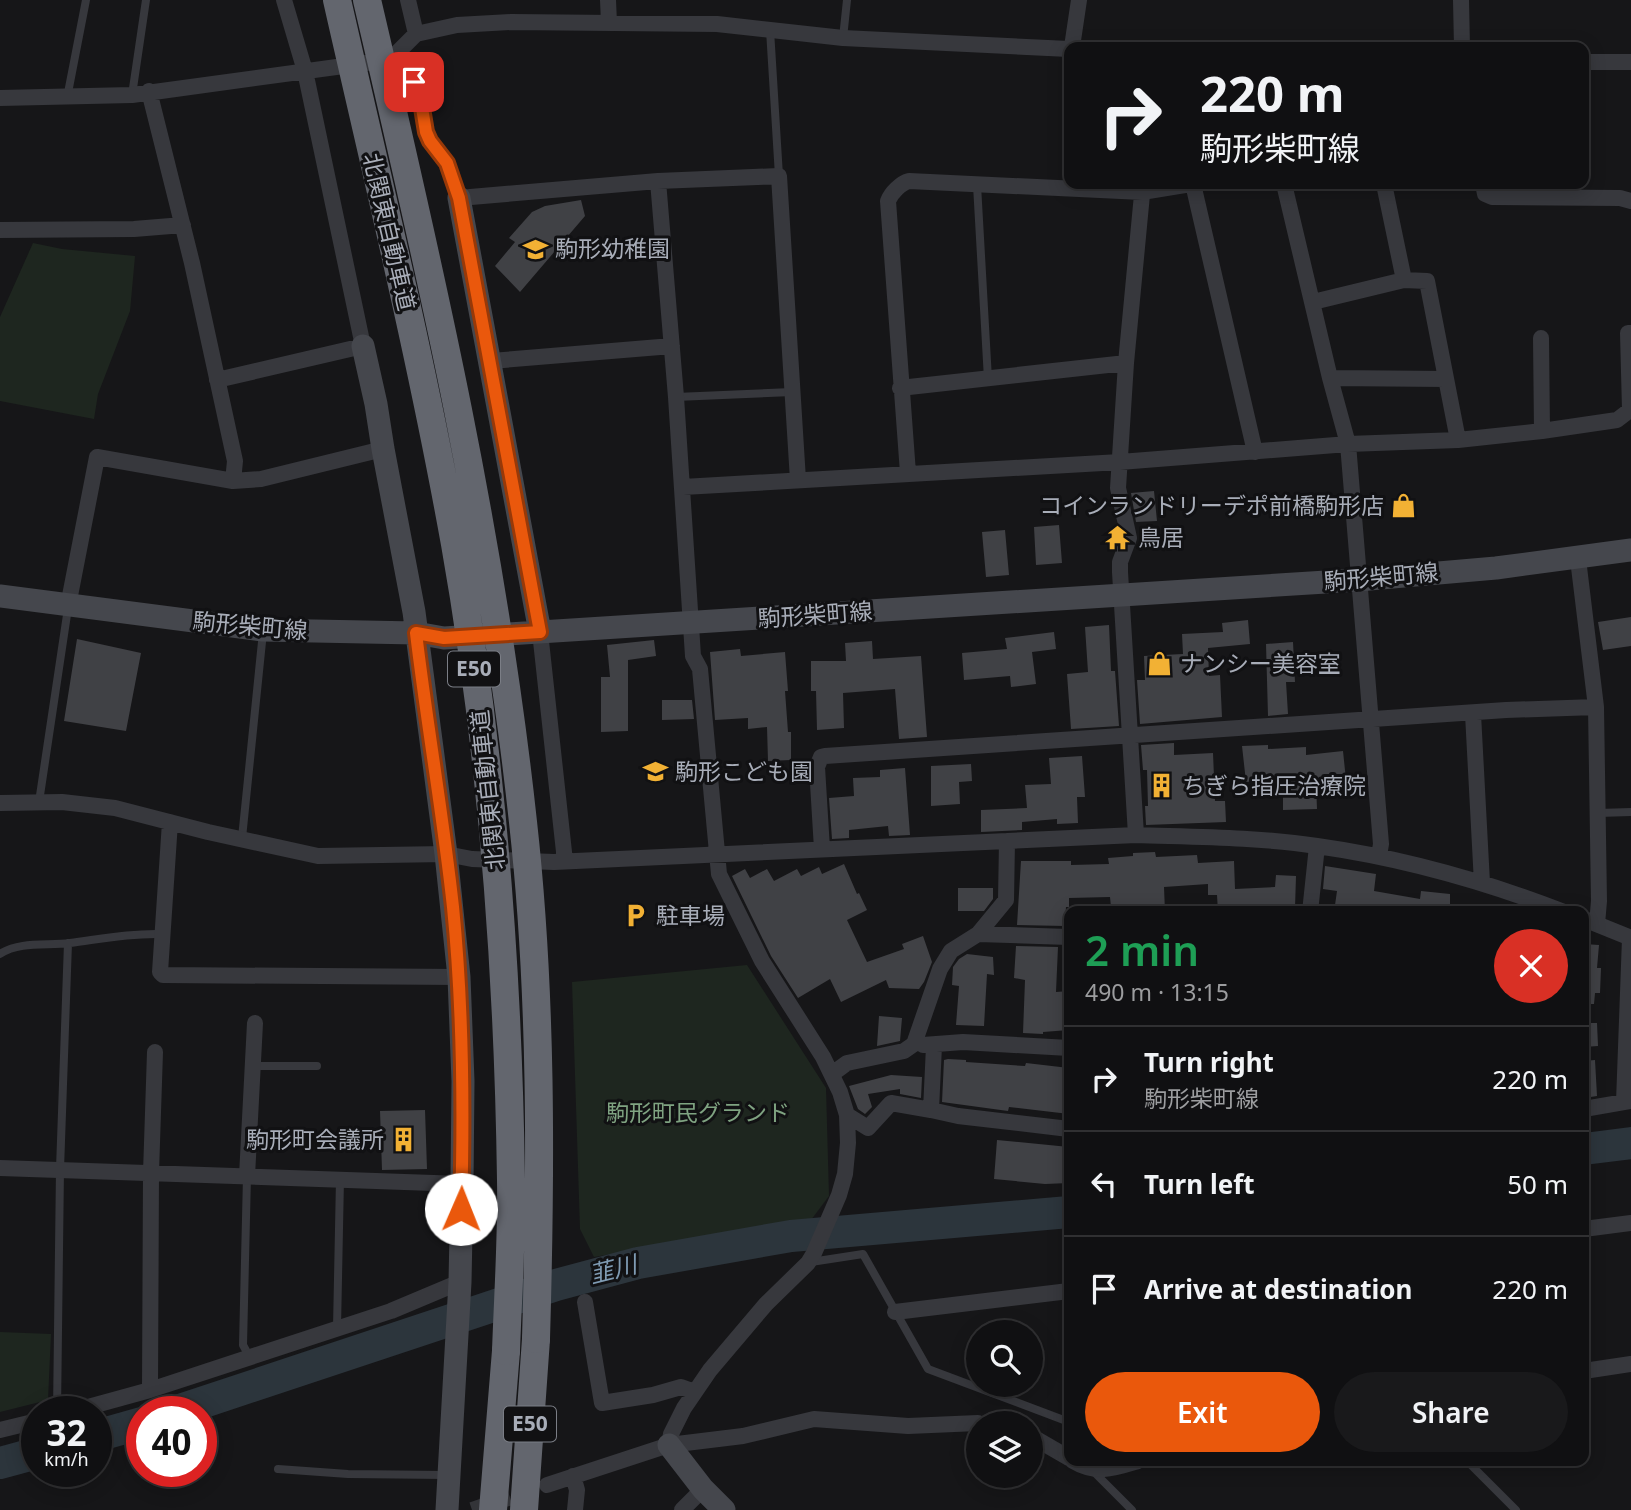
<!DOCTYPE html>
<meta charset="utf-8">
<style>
:root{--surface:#101012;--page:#19191b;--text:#f1f3f6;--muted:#9c9d9f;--line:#303032;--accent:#ea580c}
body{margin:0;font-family:"Noto Sans","Noto Sans JP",sans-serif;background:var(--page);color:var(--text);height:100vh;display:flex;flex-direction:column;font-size:26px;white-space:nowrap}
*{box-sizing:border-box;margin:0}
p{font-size:23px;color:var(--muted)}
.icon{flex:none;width:38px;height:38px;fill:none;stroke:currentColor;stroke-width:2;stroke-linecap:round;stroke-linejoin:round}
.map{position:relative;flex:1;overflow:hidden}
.drawer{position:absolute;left:1064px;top:906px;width:525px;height:560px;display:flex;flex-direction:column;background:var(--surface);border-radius:14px;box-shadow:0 4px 18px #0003,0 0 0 2px var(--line)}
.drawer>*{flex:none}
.hud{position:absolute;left:1064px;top:42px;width:525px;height:147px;border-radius:14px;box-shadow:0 4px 18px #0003,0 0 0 2px var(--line);background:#101012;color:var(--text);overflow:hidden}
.buttons{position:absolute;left:966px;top:1320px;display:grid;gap:14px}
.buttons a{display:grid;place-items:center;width:77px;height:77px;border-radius:50%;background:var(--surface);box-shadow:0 4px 18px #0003,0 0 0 2px var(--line);font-size:35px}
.speed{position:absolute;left:21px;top:1396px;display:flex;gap:14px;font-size:35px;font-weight:700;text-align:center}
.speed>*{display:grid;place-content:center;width:91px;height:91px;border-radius:50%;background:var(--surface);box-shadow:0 4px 18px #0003,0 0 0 2px var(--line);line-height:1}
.speed small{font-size:18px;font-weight:400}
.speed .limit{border:10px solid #d22;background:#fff;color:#111}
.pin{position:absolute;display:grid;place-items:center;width:60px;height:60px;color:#fff;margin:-30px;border-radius:14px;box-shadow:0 4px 10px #0006}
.me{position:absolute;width:77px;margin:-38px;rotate:1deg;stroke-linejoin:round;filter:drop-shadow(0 0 5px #0008)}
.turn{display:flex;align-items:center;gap:24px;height:147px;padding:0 21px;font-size:32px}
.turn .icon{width:91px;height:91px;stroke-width:2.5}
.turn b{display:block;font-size:49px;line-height:60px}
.round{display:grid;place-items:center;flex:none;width:74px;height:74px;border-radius:37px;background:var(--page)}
.summary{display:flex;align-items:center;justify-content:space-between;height:119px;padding:0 21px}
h1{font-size:42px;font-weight:600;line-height:52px;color:#1e9e55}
.cta{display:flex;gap:14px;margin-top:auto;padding:14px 21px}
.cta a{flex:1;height:80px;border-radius:42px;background:var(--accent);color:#fff;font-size:28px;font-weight:600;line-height:80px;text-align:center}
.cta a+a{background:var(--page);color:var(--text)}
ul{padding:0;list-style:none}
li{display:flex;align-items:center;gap:21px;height:105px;padding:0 21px;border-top:2px solid var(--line)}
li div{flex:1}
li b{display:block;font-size:26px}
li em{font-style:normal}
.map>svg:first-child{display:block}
.green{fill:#1e261f}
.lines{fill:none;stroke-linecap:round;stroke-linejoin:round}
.river{stroke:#2c353c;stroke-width:32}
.building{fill:#404145}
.street-tunnel{stroke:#333438;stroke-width:16;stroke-dasharray:16 8;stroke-linecap:butt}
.lane{stroke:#37383d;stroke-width:8}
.street{stroke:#37383d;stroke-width:16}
.secondary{stroke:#45474d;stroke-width:23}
.highway{stroke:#63666e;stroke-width:28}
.highway-bridge{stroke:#63666e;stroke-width:28}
.route-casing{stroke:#983908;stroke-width:18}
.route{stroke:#ea580c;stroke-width:12}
.labels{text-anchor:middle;stroke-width:6;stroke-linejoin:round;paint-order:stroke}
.shield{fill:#111113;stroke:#7b7e86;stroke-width:2}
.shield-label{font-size:21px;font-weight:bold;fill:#a8adb8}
.street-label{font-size:23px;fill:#a8adb8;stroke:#111113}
.poi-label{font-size:23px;fill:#a8adb8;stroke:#111113;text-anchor:start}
.park-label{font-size:23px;fill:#7fa381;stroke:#111113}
.water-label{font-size:24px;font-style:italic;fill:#7f9bb3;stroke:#111113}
</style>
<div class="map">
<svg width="1631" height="1510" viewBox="0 0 1631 1510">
<rect width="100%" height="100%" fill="#161618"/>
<path class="green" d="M 33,243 L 62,249 L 135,256 L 130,311 L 98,394 L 94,419 L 0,401 L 0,317 Z
M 747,965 L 826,1088 L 829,1196 L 811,1220 L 594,1257 L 580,1229 L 572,982 Z
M 0,1332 L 51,1334 L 48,1400 L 0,1412 Z"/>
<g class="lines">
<path class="river" d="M 1584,1149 L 1631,1143
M 174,1412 L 556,1285 L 638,1263 L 791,1236 L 1069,1212
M 96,1436 L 142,1423
M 0,1463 L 37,1453"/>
</g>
<path class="building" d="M 581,200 L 585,216 L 520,292 L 495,266 L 515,242 L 509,238 L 532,212 L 545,206 Z
M 1154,491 L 1157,521 L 1136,522 L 1131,493 Z
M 1059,525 L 1062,563 L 1036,565 L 1034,527 Z
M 1005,530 L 1009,575 L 986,577 L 982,532 Z
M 1631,617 L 1631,646 L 1603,650 L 1598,622 Z
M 1248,620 L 1250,644 L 1208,648 L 1209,676 L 1220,675 L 1222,717 L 1140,724 L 1137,680 L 1145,680 L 1144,656 L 1183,654 L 1182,634 L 1223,632 L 1222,623 Z
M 1109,625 L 1111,671 L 1115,671 L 1119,726 L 1071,729 L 1067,674 L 1088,672 L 1085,627 Z
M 1054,632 L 1056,649 L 1032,652 L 1036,684 L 1011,687 L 1010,676 L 964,680 L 962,653 L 1007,649 L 1005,638 Z
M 77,639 L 141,653 L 126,731 L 64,721 Z
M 654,640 L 656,656 L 628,660 L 628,731 L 601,732 L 601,677 L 610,677 L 607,645 Z
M 872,641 L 873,659 L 921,656 L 927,737 L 899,739 L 895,689 L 843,693 L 844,728 L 817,730 L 816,691 L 811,691 L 811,661 L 846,661 L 845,643 Z
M 1293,642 L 1295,682 L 1286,682 L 1288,714 L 1268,716 L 1266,644 Z
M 740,649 L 741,656 L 785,652 L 788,691 L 785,691 L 788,732 L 791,732 L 791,760 L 768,761 L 767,727 L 748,729 L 748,718 L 715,720 L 710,652 Z
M 662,700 L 692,700 L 694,719 L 662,720 Z
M 1174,743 L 1174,755 L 1213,753 L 1215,801 L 1225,801 L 1226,822 L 1146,825 L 1145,806 L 1148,806 L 1147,770 L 1143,770 L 1141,745 Z
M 1268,745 L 1268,749 L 1306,747 L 1306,755 L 1343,751 L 1346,780 L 1316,783 L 1317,809 L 1283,810 L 1283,778 L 1246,782 L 1242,746 Z
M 1082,756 L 1085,797 L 1077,797 L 1078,823 L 1057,824 L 1057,819 L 1022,822 L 1022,830 L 981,832 L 981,810 L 1027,808 L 1025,785 L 1051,784 L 1049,758 Z
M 971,764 L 972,781 L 959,782 L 960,804 L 931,806 L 931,766 Z
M 905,768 L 910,835 L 889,836 L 888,826 L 849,830 L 849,838 L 832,839 L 829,798 L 854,796 L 853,778 L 880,777 L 880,770 Z
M 1155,852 L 1156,857 L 1197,855 L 1198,863 L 1234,861 L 1235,889 L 1275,887 L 1276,875 L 1296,876 L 1295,908 L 1264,907 L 1265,911 L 1256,912 L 1218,912 L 1217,895 L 1208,895 L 1208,884 L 1164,887 L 1165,912 L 1142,912 L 1142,905 L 1111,907 L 1110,897 L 1069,898 L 1069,907 L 1066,907 L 1065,926 L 1017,925 L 1021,861 L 1071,861 L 1071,865 L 1109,864 L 1108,858 L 1133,856 L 1133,853 Z
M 844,864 L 857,894 L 859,893 L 867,910 L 847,920 L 867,962 L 904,949 L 902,944 L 923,936 L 932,962 L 924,982 L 919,989 L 889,988 L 886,980 L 841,1002 L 830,979 L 798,998 L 771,956 L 732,876 L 745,869 L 750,878 L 767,869 L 774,881 L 797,869 L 801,876 L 819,867 L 822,874 Z
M 1325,866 L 1376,874 L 1374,891 L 1420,899 L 1421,891 L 1450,894 L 1450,912 L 1334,912 L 1337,891 L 1323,889 Z
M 958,888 L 993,888 L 993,899 L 984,911 L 958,911 Z
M 1584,944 L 1599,945 L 1597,968 L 1601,968 L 1600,993 L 1595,993 L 1594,1004 L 1584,1004 Z
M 1016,946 L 1058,947 L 1056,992 L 1069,991 L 1069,1030 L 1043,1032 L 1043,1034 L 1023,1033 L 1025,980 L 1014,978 Z
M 967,954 L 993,957 L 994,975 L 987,974 L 984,1026 L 956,1025 L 959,986 L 952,985 L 953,967 L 959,959 Z
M 879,1016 L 902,1018 L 900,1041 L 877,1046 Z
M 1584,1023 L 1597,1023 L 1598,1046 L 1584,1047 Z
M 948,1059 L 966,1060 L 966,1062 L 1025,1066 L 1026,1063 L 1069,1068 L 1069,1114 L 1009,1107 L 1008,1111 L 942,1102 L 944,1060 Z
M 1595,1060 L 1597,1096 L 1584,1098 L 1584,1061 Z
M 891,1075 L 922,1077 L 921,1098 L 900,1094 L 900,1089 L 868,1094 L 872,1107 L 865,1114 L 858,1109 L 849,1086 Z
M 425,1110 L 427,1169 L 382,1170 L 380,1111 Z
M 997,1140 L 1069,1147 L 1069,1183 L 1045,1184 L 994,1179 Z"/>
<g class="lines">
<path class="street-tunnel" d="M 472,1510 L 532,1490"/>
<path class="lane" d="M 770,30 L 779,176
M 843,38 L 847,0
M 132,95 L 146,0
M 67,98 L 86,0
M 977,185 L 988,379
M 676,397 L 792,392
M 39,802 L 68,608
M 1598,813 L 1631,812
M 242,838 L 263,632
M 0,954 C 20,941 47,946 70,943 C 101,939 131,933 163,934
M 252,1066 L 317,1066
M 247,1176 L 243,1345 L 249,1356
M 811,1262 L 863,1254 L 928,1369 L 1069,1422
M 337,1328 L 340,1179
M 57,1412 L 60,1169 L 68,943
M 1467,1461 L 1516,1510
M 278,1469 L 348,1474 L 446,1475
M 1093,1471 L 1132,1510"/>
<path class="street" d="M 408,0 L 416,34
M 608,0 L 609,23
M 1461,0 L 1462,47
M 1072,47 L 1079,0
M 393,57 L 409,73 L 419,90 L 426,132 L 430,141 L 447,163 L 459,198 L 658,181 L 779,176 L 798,480
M 1584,62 L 1631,62
M 149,91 L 192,263 L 235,461 L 233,481
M 0,98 L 132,95 L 373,62 L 393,57 L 416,34 L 457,25 L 511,22 L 717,24 L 843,38 L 1069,49
M 658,181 L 676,397 L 693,656 L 700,669 L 719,874 L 762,961 L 823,1057 L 840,1092 L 847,1115 L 848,1143 L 845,1174 L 839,1195 L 814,1253 L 808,1263 L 766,1304 L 710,1370 L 684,1408 L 671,1434 L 669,1445
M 1193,184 L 1255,452
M 1284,184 L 1330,378 L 1348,444 L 1381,844 L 1379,856
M 1384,184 L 1404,280
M 1483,184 L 1485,194 L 1492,197 L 1620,198 L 1631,201
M 0,230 L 134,229 L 183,225
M 1541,338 L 1542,431
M 491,361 L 672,346
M 1330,378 L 1446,379
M 217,380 L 363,346 L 305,71 L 284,0
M 900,388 L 1126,363
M 1458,440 L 1542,431 L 1617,420 L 1630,410 L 1628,333 L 1631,333
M 908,473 L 888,201 C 891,193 901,183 909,181 L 1142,192 L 1191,184
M 683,487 L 1120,462 L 1348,444 L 1458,440 L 1427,281 L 1404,280 L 1313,302
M 1578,559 L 1596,707 L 1599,901 L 1597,924
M 68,606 L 97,457 L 233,481 L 261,479 L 383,449
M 540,632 L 565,861
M 1473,714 L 1482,883
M 0,803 L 62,802 L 115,808 L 208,832 L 318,856 L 446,854 L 472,859 L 554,862 L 1136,835 C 1196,837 1257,837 1317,846 C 1402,858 1484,881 1564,912
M 170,822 L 160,972 L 163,975 L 459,977
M 1136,835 L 1120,572 L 1120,562 L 1129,538 L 1118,488 L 1126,363 L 1143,184
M 1007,841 L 1006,900 L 978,934 L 1069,937
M 822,849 L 817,767 L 821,757 L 825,756 L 1506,710 L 1596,707
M 1310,912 L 1317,846
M 1584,919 L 1631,938
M 923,1045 L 963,1042 L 1069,1048
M 934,1046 L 931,1110 L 958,1116 L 1069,1129
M 832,1074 L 847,1063 L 904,1051 L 914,1044 L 940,969 L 951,951 L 978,934
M 1624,1102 L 1630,938
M 1584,1109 L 1631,1101
M 847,1115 L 868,1128 L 891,1103 L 931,1110
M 0,1168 L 462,1184
M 247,1176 L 255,1023
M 1584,1229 L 1631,1223
M 585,1302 L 602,1403 L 653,1395 L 681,1387 L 695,1392
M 895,1312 L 1069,1291
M 1584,1371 L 1631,1364
M 150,1390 L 151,1173 L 155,1052
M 70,1412 L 150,1390 L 391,1311 L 460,1282
M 0,1430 L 37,1421
M 1031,1436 L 1069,1458
M 1073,1461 C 1096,1475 1115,1468 1138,1461
M 573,1476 L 577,1490 L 575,1510
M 547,1485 L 669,1445 L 743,1436 L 814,1419 L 908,1426 L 978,1423
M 682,1510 L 703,1489"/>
<path class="secondary" d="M 459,198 L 540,632
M 363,346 L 376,404 L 383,449 L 414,612 L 446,854 L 459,977 L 463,1081 L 462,1184 L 460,1282 L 447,1510
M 0,596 L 263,630 L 416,633 L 444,638 L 1358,580 L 1496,568 L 1631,550
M 669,1445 L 703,1489 L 724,1510"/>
<path class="highway" d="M 493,1510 L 506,1351
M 524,1510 L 536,1339"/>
<path class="highway-bridge" d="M 337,0 C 378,181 422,361 455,544 C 492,753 508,967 511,1180 C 512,1237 508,1294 506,1351
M 367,0 C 431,273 493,543 523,822 C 542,993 541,1167 536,1339"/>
</g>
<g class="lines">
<defs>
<path id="route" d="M 414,82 L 419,90 L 426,132 L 430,141 L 447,163 L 459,198 L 540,632 L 444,638 L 416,633 C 427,725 443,815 453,907 C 463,1007 464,1108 461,1209"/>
</defs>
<use href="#route" class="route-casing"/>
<use href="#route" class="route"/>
</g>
<defs>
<symbol id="school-bare" viewBox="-9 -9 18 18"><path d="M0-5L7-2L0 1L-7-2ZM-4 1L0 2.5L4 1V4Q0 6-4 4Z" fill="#f2b134" stroke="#111113" stroke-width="2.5" paint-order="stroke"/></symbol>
<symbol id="shop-bare" viewBox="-9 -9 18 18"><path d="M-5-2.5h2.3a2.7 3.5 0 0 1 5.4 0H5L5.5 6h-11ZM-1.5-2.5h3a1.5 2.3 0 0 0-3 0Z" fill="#f2b134" stroke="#111113" stroke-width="2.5" paint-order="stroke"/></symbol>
<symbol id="temple-bare" viewBox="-9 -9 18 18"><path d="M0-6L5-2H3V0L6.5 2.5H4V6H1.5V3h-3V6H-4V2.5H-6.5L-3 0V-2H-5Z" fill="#f2b134" stroke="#111113" stroke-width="2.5" paint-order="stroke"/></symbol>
<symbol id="building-bare" viewBox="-9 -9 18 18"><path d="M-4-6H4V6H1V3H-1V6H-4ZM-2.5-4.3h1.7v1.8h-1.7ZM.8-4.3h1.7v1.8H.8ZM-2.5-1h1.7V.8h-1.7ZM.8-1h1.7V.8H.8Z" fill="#f2b134" stroke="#111113" stroke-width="2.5" paint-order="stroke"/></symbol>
<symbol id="parking-bare" viewBox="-9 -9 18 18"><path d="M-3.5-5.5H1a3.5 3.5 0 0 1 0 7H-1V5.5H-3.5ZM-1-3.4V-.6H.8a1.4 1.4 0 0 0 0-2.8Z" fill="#f2b134" stroke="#111113" stroke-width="2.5" paint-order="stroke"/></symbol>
</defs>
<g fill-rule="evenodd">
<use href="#school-bare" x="518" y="232" width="35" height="35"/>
<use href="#shop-bare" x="1386" y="488" width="35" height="35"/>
<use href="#temple-bare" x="1100" y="520" width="35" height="35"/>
<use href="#shop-bare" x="1142" y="646" width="35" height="35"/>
<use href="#school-bare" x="638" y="754" width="35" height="35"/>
<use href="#building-bare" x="1144" y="768" width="35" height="35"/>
<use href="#parking-bare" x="618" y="898" width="35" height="35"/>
<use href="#building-bare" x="386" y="1122" width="35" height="35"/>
</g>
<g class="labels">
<g class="shield">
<rect x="448" y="651.5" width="52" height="35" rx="5"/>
<rect x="504" y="1406.5" width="52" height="35" rx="5"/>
</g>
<g class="shield-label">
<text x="474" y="676">E50</text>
<text x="530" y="1431">E50</text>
</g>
<g class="street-label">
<text transform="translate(389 232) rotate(77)" y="8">北関東自動車道</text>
<text transform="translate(1381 577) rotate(-5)" y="8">駒形柴町線</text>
<text transform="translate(815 615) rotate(-4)" y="8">駒形柴町線</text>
<text transform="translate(250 626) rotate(5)" y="8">駒形柴町線</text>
<text transform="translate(488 790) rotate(-96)" y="8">北関東自動車道</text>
</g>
<g class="poi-label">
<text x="555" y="257">駒形幼稚園</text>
<text x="1384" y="514" text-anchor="end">コインランドリーデポ前橋駒形店</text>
<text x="1138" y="546">鳥居</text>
<text x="1180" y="672">ナンシー美容室</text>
<text x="675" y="780">駒形こども園</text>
<text x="1182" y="794">ちぎら指圧治療院</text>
<text x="656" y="924">駐車場</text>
<text x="384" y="1148" text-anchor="end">駒形町会議所</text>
</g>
<g class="park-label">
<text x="698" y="1121">駒形町民グランド</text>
</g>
<g class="water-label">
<text transform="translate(613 1270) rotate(-14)" y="8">韮川</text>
</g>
</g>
</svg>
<div class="buttons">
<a><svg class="icon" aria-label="search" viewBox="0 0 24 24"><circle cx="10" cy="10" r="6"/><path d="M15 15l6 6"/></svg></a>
<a><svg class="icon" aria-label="layers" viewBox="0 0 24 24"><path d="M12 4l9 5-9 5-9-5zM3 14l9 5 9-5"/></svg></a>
</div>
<div class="speed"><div>32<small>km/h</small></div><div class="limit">40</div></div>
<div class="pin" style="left:414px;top:82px;background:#d93025"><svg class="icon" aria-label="arrive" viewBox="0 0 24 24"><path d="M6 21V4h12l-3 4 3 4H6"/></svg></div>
<svg class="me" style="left:461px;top:1209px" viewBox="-20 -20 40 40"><circle r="19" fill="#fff"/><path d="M0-13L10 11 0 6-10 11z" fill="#ea580c"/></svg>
<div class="hud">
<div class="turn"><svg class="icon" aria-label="right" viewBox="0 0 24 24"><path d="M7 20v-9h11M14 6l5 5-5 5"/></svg><div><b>220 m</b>駒形柴町線</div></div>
</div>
<section class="drawer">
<div class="summary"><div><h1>2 min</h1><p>490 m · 13:15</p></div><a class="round" style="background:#d93025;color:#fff"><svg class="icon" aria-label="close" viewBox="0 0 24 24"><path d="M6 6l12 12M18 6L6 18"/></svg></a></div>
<ul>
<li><svg class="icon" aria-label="right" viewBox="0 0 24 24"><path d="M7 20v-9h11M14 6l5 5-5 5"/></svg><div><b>Turn right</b><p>駒形柴町線</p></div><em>220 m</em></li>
<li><svg class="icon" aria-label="left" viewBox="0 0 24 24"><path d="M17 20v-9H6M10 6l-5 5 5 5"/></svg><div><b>Turn left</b></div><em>50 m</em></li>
<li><svg class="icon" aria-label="arrive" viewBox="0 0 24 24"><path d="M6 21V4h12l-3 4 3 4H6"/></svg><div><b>Arrive at destination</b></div><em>220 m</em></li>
</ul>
<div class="cta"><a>Exit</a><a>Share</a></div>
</section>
</div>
